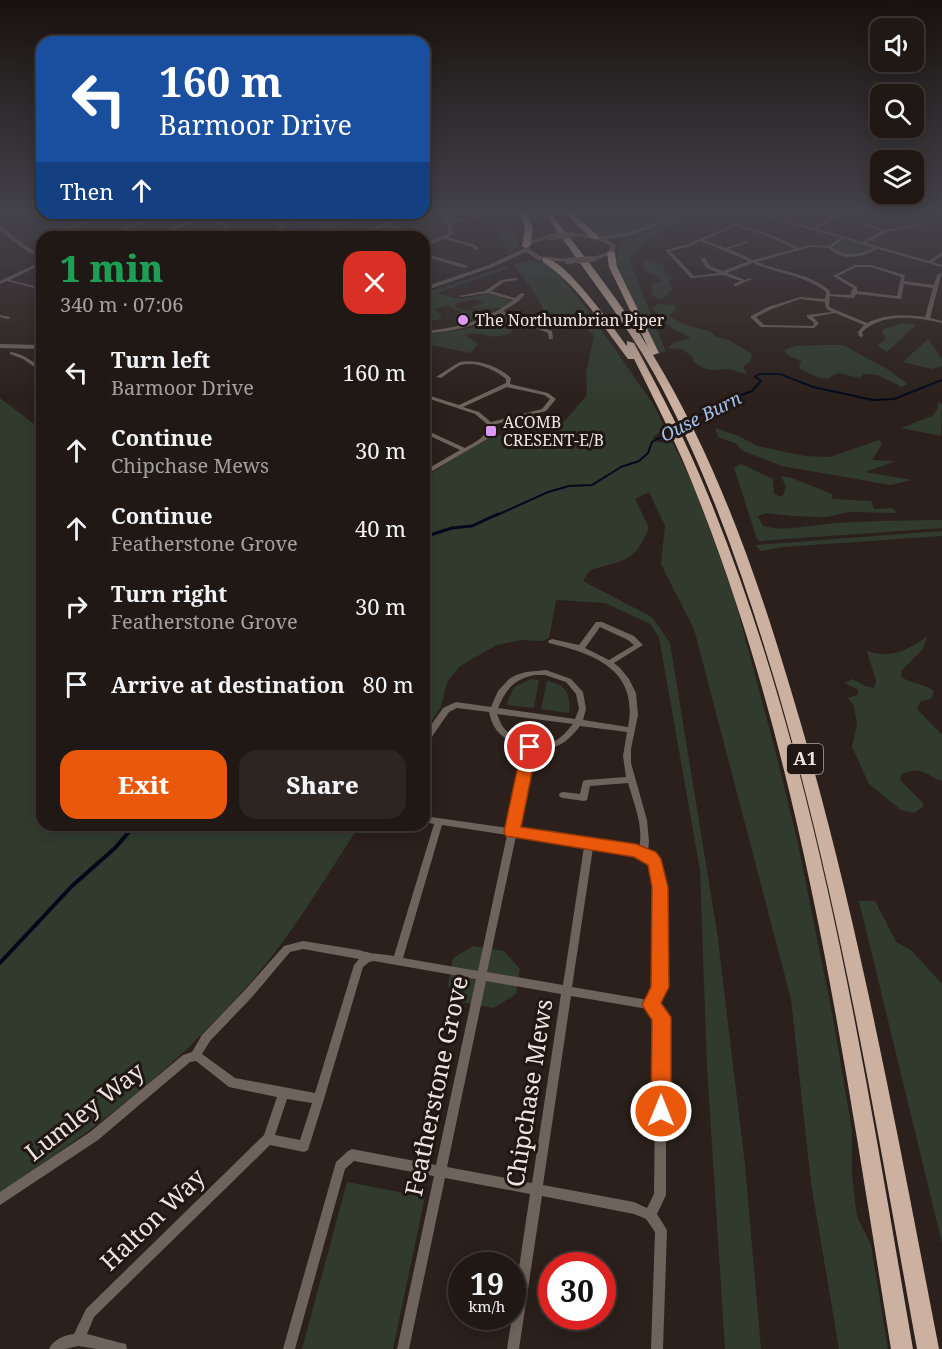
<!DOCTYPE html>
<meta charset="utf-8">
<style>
:root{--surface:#201814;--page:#2d2522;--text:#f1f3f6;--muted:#a2a0a0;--line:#3d3734;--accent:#ea580c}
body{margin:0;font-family:"Noto Serif",serif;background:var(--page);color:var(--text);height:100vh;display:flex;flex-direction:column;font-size:22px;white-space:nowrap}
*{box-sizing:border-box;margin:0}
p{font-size:20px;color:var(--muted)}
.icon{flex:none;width:33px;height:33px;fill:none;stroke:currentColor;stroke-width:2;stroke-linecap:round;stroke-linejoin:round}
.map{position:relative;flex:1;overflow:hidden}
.drawer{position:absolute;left:36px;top:231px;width:394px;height:600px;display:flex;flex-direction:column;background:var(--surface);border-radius:18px;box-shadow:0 3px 15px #0003,0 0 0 2px var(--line)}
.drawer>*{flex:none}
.banner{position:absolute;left:36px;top:36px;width:394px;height:183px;border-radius:18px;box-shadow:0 3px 15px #0003,0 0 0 2px var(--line);background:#1a4fa0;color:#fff;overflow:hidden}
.controls{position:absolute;left:870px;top:18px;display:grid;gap:12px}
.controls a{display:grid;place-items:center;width:54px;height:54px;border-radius:12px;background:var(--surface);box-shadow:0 3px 15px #0003,0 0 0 2px var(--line);font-size:30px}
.speed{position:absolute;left:448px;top:1252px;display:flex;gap:12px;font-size:30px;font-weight:700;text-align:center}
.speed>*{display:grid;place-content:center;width:78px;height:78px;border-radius:50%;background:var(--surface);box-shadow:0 3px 15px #0003,0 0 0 2px var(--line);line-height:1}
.speed small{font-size:15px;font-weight:400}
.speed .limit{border:9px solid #d22;background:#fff;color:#111}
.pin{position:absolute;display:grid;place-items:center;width:51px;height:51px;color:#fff;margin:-26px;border:3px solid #fff;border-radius:50%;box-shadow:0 2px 6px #0007}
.me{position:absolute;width:66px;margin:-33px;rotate:0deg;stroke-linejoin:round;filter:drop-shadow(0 0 4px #0008)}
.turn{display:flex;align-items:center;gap:21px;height:126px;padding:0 24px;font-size:27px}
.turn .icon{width:78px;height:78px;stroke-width:2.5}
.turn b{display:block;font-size:42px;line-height:51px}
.then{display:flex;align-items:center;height:57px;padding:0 24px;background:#0003;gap:12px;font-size:22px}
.round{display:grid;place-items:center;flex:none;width:63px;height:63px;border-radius:18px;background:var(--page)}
.headline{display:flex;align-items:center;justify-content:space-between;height:102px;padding:0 24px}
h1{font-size:36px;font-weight:800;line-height:45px;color:#1e9e55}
.button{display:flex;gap:12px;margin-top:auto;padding:12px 24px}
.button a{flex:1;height:69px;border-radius:18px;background:var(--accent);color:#fff;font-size:24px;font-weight:800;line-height:69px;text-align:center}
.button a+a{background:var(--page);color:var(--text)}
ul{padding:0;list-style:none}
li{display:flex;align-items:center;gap:18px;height:78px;padding:0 24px}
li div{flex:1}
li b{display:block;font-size:22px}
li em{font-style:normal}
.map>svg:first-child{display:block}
.education{fill:#2d2737}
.green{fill:#313b2d}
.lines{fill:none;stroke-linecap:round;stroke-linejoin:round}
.stream-far2{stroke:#02091c;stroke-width:2}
.stream-far1{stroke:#02091c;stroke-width:3}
.stream{stroke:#02091c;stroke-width:4}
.pedestrian{stroke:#6f645c;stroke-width:4}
.minor{fill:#6f645c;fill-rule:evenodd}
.tertiary{fill:#6f645c;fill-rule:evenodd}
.trunk{fill:#ccb1a0;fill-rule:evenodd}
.tertiary-bridge{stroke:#6f645c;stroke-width:6}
.route{fill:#ea580c;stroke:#983908;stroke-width:1.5}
.poi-dot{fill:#dc99f5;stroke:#211712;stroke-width:2}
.labels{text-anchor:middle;stroke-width:6;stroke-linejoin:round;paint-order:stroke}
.far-poi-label{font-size:16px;fill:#ede5e2;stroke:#211712;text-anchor:start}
.far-water-label{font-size:18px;font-style:italic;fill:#a5c1f0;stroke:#211712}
.shield{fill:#211712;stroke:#b0a7a4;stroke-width:1.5}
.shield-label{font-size:18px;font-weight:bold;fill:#ede5e2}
.near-street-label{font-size:24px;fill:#ede5e2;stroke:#211712}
</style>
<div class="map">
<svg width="942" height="1349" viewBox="0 0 942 1349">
<rect width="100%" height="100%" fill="#2b201b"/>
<path class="education" d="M 305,220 L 326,232 L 342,237 L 263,237 Z"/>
<path class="green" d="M 634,212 L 689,212 L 634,231 L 617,235 L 598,234 L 587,222 Z
M 710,212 L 712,213 C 686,224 641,232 630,262 L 666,352 L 659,353 L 618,270 C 615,260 615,252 623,244 C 634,233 682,219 698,213 Z
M 45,213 L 101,213 L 56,231 L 36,225 L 57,218 Z
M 291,213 L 378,213 L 326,232 Z
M 499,228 L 506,228 L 519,236 L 517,248 L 508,255 Z
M 847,240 L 873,248 C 858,256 847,257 833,248 Z
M 644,260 C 656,261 664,261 666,274 L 673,277 L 669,282 L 673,289 L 660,300 L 653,296 L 651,284 L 662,282 L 658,277 L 645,272 L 642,263 Z
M 529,261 L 542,262 L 555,270 L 583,304 L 652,402 L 667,431 L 660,432 L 652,438 L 660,443 L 670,437 L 696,491 L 734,597 L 773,742 L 797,839 L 833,1018 L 852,1131 L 852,1175 L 857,1217 L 871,1245 L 888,1349 L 839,1349 L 811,1183 L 791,999 L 694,629 L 661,564 L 665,526 L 649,492 L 635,499 L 649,528 C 634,563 624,560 590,570 L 583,581 L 652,617 L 670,643 L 717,932 L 745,1165 L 761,1349 L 725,1349 L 707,1067 L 700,870 L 659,637 L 650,624 L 605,603 L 556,600 L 549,638 L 543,641 L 521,640 L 497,645 L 460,666 L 447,682 L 441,707 L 425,731 L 425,477 L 492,435 L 514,436 L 565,421 L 587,395 L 586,373 L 594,336 L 581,321 L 544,311 L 534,292 L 513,264 Z
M 507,266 L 507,269 L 437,293 L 461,299 L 490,294 L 512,301 L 503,308 L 473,309 L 472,307 L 483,303 L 475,299 L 455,304 L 456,308 C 470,313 482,308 496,313 L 481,321 L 474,320 L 448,305 L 435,309 L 442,317 L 439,320 L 431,320 L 428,315 L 425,315 L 425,293 Z
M 658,304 L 674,305 L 677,308 L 669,316 L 686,325 L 710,331 L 716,337 L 729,340 L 752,354 L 751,360 L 743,367 L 747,374 C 740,374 734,369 727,369 C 712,370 706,372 694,362 L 693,357 L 682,349 L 668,348 L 674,342 L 691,338 L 673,329 L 652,308 Z
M 501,314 L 518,321 L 510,327 L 512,333 C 488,342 485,330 465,335 L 478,344 L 471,353 L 426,344 L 430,334 C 456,331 479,329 501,314 Z
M 903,323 L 916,325 L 887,352 L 877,345 L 886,339 L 882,332 L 883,329 Z
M 928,339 L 942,359 L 942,366 L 932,369 L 903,362 Z
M 822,345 L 843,345 L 887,369 L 908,384 L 902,387 L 878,375 L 864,374 L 860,378 L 838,373 L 827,379 L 817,377 L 800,369 L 799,365 L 802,361 L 789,356 L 784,350 L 796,346 Z
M 0,398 L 42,430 L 42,825 L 360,825 C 330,870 302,918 268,961 C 194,1054 99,1128 0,1192 Z
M 937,402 L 942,404 L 941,436 L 901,428 L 932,416 L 938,408 Z
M 715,428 L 739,436 L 757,446 L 805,456 L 830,457 L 879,440 L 882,444 L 872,460 L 896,461 L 865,472 L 912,480 L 890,485 L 782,466 L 741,450 L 737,444 L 718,437 Z
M 741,464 L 773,479 L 774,494 L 782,497 L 786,487 L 781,476 L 792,478 L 832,494 L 832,499 L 871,501 L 874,509 L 892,508 L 898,513 L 849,512 L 826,517 L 792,516 L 766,513 L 758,516 L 763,526 C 784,532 812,525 836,523 C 871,521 906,520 942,520 L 942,528 L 760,541 L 757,539 L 734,468 Z
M 942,531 L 942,536 L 784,547 L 760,551 L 756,545 Z
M 927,637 L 923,649 L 902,670 L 901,677 C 912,684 924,683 934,691 L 931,699 L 921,701 L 917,709 L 942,735 L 942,781 C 924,775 923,765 902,774 L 900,780 L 923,803 L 923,807 L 914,813 L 901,810 L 869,784 L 852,747 L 857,724 L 854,706 L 848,698 L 857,695 L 859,690 L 845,683 L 852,679 L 865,686 L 874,688 L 876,681 L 867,651 C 893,659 904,651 927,637 Z
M 531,679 L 539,680 L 534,708 L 506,705 L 514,687 Z
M 547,681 C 566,684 571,694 569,713 L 541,709 Z
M 859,901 L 875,901 L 896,942 L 911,950 L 942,984 L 942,1243 Z
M 473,946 L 504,951 L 520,969 L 516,994 L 494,1008 L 461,1002 L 448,986 L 453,958 Z
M 347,1182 L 425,1197 L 393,1349 L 302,1349 Z"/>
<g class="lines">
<path class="stream-far2" d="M 495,516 L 548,492 L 569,486 L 592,485 L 621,467 L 639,461 L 648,453 L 652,442 L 721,403 L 752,391 L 761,381 L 755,377 L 759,374 L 780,374 L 813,387 L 873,400 L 894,399 L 942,380"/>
<path class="stream-far1" d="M 424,537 L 452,528 L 472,526 L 498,514"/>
<path class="stream" d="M 0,963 L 72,886 L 115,848 L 135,825"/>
<path class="pedestrian" d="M 818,226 L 832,219"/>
<path class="minor" d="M 11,212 L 17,212 L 0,217 L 0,215 Z
M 438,212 L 442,212 L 448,220 L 478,218 L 479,219 L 477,220 L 450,222 L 453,234 L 447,237 L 475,245 L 479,249 L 478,250 L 476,250 L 473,247 L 444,239 L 424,247 L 424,244 L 449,233 L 447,224 Z
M 810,212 L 816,212 L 833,217 L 842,212 L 846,212 L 832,220 L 831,218 Z
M 101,213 L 106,213 L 61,233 L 62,234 L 68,237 L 62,237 L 58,235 L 58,231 Z
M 161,213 L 166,213 L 107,237 L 101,237 Z
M 203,213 L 208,214 L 217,219 L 235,213 L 241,213 L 220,221 L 230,226 C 225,233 216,237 208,237 L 224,229 L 226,226 L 206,217 L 155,237 L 149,237 L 203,215 L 202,214 Z
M 265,213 L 269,213 L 286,226 L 263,237 L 258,237 L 281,226 Z
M 412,213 L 418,213 L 390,224 L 407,230 L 407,232 L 386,226 L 364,234 L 362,235 L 364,237 L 360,237 L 358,235 L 362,232 Z
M 765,214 L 862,242 L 882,231 L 864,226 L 863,225 L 865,224 L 863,223 L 863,221 L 870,223 L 870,225 L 886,230 L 942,219 L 942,221 L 887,232 L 866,243 L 929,261 L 942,252 L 942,255 L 933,262 L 942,265 L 942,267 L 878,249 L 861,256 L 847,257 L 839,255 L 828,248 L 810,247 L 757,262 C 781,272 810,273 830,291 L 830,294 L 850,295 L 853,288 L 833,276 L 855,265 L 871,265 L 905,275 L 904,281 L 934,285 L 937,275 L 942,272 L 930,318 L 942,321 L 942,323 C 916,317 884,312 862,332 L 863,336 L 861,337 L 859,336 L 858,332 L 864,325 L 835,313 L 813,317 L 819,323 L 814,328 L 761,327 L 751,318 L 751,316 L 768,307 L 800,297 L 825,299 L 826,292 C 808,276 776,273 753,263 L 727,273 L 745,280 L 750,278 L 752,279 L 736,286 L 734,286 L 734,284 L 741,281 L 723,275 L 691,278 L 665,250 L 686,245 L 739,222 L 741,223 L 738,225 L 767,233 L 799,248 L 810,245 L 828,246 L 841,238 L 764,216 L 763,215 ZM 735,226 L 765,235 L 795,249 L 753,260 L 729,249 L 747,243 L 747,241 L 725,248 L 704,240 ZM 845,239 L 874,248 C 859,255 845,258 832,247 ZM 700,241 L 749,261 L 723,271 L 710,266 L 705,258 L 701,258 L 701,259 L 706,268 L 719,273 L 694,276 L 670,251 L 688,247 ZM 856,267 L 871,267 L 901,277 L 897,296 L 857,291 L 857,287 L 838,276 ZM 904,284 L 933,288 L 925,317 C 905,314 885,314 867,323 L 831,308 L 829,306 L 830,296 L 852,298 L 854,298 L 856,294 L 901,299 ZM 800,299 L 825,302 C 825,308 827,310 832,312 L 807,315 L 807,317 L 814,323 L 813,326 L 764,325 L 756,317 L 772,309 Z
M 424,253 L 468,266 L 468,267 L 464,268 L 424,256 Z
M 42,261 L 42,264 L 10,280 L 42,288 L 42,290 L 7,281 L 0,284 L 0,281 Z
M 515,278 L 517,278 L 517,280 L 504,282 L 491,291 L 515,298 L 521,293 L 525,294 L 519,301 L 503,311 L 552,331 L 553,339 L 549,339 L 548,333 L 500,313 C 476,327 452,331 424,334 L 424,331 C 457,328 486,321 513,300 L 488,293 L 461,297 L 459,296 L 485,291 L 501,280 Z
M 424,280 L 427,280 L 427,282 L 424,282 Z
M 0,315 L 10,317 L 10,318 L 8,319 L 0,317 Z
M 40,330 L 42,330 L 42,334 L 38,338 L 34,338 L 34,336 Z
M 10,352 C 22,353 32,361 42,368 L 42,372 L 23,359 L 10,354 Z
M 460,362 C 477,359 498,366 511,378 L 510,384 L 548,393 L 556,399 L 546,411 L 493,425 L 493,431 L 487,439 L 424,476 L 424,471 L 460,450 L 426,434 L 426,432 L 430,432 L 465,448 C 475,442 487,438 487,424 L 475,414 L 424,397 L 424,394 L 459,405 L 506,383 L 506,379 C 496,370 476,361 461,365 C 454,368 447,374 441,378 L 436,377 L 453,366 ZM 507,387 L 544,395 L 550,399 L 542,409 L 491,422 L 479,412 L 463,407 Z
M 596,622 L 602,622 L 634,636 L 643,645 L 614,663 L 620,668 L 629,679 L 636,693 L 638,715 L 631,749 L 631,763 L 647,820 L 649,842 L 648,851 L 660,863 L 665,887 L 665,987 L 657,1004 L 666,1017 L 666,1195 L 657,1214 L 667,1230 L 663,1349 L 651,1349 L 655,1232 L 646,1219 L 634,1214 L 542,1196 L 519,1349 L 507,1349 L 512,1317 L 513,1317 L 513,1308 L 530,1194 L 445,1178 L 409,1349 L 397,1349 L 434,1176 L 354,1161 L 345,1169 L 295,1349 L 283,1349 L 336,1162 L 348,1151 L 352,1149 L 436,1165 L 476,979 L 374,961 L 369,962 L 363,967 L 324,1099 L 308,1150 L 304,1152 L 270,1145 L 94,1317 L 87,1334 L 121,1343 L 126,1344 L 127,1349 L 97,1349 L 78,1346 L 65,1349 L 49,1349 C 53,1340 64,1335 74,1334 L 86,1309 L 264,1135 L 277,1097 L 229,1087 L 196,1061 L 190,1062 L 98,1140 L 0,1205 L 0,1192 L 90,1132 L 183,1055 L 192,1052 L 202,1035 L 244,991 L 284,946 L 303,941 L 359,950 C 370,954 382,954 394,956 L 434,824 L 424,822 L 424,816 L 508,828 L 526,748 C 506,740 494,735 489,712 L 457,708 L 449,712 L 427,744 L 424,745 L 424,735 L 443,708 L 456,702 L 491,707 L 498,691 L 509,679 L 516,675 L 526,672 L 546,670 L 571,679 L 583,692 L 586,709 L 583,720 L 628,727 C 639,670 595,654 549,643 L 548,641 L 552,639 L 579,645 ZM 600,627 L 628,640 L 634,645 L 609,660 L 585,648 ZM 535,675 L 545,675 L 566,682 L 576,694 L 579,709 L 575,719 L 498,708 C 506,689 514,679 535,675 ZM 497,714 L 573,724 C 566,732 561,739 551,743 C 535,748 513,740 503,727 C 500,723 499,718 497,714 ZM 580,726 L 627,732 L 623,756 L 626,777 L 586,780 L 583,781 L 580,794 L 563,792 L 560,793 L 559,795 L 560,797 L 563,798 L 584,801 L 587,800 L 590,786 L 628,783 C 634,804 644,827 639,848 L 517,830 L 533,751 C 558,748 565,745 580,726 ZM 442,825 L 507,835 L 478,971 L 403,958 ZM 516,836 L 584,847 L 563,985 L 487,972 ZM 593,848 L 641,855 L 652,865 L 655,887 L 655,987 L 648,1000 L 572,987 ZM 303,949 L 359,959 L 354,965 L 315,1093 L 235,1078 L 202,1054 L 210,1041 L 252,997 L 290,952 ZM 486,981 L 561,994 L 532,1183 L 447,1167 ZM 571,996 L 648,1009 L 656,1018 L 654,1194 L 647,1208 L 634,1202 L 543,1185 ZM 287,1099 L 312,1103 L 300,1140 L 275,1135 Z"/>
<path class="tertiary" d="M 690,212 L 698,212 L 629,236 L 606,239 L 616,245 L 614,253 L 593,261 L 591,260 L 591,258 L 608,252 L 610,246 L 598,240 L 569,235 L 572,233 L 599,236 L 626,233 Z
M 0,226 L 32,250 L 42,254 L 42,258 L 28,252 L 0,231 Z
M 550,235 L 553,237 L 552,238 L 535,242 L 529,247 L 529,249 L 540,256 L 568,259 L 571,261 L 570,262 L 538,260 L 526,252 L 493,267 L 424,291 L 424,287 L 489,265 L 523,249 L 524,245 L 531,240 Z
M 0,344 L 42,345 L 42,349 L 0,348 Z"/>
<path class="trunk" d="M 520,212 L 526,212 L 533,228 L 530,246 L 526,248 L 522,246 L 525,228 Z
M 544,212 L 550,212 C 584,256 619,300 648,347 L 609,267 L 607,253 L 611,251 L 615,253 L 617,267 L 659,353 L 653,355 C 715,457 756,573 790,687 C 856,904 896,1127 939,1349 L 917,1349 C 877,1130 841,909 779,695 C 748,590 713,485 662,388 C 629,325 583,270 544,212 Z
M 563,212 L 570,212 L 598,235 L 598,239 L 592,239 Z
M 543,258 C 565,257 613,328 627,346 L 627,341 L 634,343 C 661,393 687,443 708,495 C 819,766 863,1062 913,1349 L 891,1349 C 844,1062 805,767 697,495 C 679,448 656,403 634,359 L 628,359 C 602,325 579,286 543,262 Z"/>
<path class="tertiary-bridge" d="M 550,237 L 572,235
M 568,261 L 593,259"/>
</g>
<linearGradient id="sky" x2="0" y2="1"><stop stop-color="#18120f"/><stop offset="0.53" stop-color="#44424a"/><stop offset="1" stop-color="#44424a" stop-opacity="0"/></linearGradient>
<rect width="942" height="401" fill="url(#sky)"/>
<path class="route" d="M 530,742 L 537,747 L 521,827 L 636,844 L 656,852 L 661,859 L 668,887 L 669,987 L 661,1003 L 671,1017 L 671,1111 L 668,1117 L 661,1120 L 654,1117 L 651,1111 L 652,1020 L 642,1005 L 651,987 L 652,887 L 648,865 L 634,857 L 506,836 L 504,832 L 522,747 Z"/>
<g class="poi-dot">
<circle cx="463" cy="320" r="6"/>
<rect x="485" y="425" width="12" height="12" rx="3"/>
</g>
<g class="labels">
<g class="far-poi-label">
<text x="475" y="326">The Northumbrian Piper</text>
<text x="503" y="428">ACOMB<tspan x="503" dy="18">CRESENT-E/B</tspan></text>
</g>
<g class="far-water-label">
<text transform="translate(701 417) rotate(-27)" y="6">Ouse Burn</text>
</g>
<rect class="shield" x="787" y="744" width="36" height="30" rx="4.5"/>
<g class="shield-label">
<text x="805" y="765">A1</text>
</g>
<g class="near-street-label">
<text transform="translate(437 1086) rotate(-78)" y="8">Featherstone Grove</text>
<text transform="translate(530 1093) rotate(-81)" y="8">Chipchase Mews</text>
<text transform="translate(85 1112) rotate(-38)" y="8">Lumley Way</text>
<text transform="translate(153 1220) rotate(-44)" y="8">Halton Way</text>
</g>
</g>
</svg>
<div class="controls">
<a><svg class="icon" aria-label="sound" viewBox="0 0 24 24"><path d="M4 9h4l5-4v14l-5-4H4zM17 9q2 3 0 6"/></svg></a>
<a><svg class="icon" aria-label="search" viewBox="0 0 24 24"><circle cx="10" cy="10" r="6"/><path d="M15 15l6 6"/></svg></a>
<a><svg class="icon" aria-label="layers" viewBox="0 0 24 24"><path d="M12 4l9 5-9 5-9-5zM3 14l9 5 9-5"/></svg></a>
</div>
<div class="speed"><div>19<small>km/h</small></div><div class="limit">30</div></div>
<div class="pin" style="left:530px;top:747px;background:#d93025"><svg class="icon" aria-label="arrive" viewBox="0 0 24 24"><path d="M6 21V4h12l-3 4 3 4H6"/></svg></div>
<svg class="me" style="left:661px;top:1111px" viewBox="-20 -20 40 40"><circle r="17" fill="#ea580c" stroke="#fff" stroke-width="3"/><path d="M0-11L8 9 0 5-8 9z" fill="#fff"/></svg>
<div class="banner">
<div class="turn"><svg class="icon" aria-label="left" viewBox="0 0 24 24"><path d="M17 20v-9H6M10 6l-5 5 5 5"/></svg><div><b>160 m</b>Barmoor Drive</div></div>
<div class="then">Then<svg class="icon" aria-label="ahead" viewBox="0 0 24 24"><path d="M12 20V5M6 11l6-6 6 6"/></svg></div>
</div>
<section class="drawer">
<div class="headline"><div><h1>1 min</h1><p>340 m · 07:06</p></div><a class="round" style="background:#d93025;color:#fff"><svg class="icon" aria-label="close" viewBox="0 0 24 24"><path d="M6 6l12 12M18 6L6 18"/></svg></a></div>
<ul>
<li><svg class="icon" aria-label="left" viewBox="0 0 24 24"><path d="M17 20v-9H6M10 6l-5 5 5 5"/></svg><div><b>Turn left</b><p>Barmoor Drive</p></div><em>160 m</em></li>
<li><svg class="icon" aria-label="ahead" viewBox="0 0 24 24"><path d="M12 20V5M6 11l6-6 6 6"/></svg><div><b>Continue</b><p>Chipchase Mews</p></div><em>30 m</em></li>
<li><svg class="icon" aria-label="ahead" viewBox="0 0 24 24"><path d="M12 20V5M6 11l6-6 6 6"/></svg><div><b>Continue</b><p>Featherstone Grove</p></div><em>40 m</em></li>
<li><svg class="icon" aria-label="right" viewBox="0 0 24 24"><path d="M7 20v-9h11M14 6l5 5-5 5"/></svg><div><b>Turn right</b><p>Featherstone Grove</p></div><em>30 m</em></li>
<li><svg class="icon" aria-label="arrive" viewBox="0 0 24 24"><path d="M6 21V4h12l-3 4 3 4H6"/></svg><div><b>Arrive at destination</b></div><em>80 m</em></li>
</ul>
<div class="button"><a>Exit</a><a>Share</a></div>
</section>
</div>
